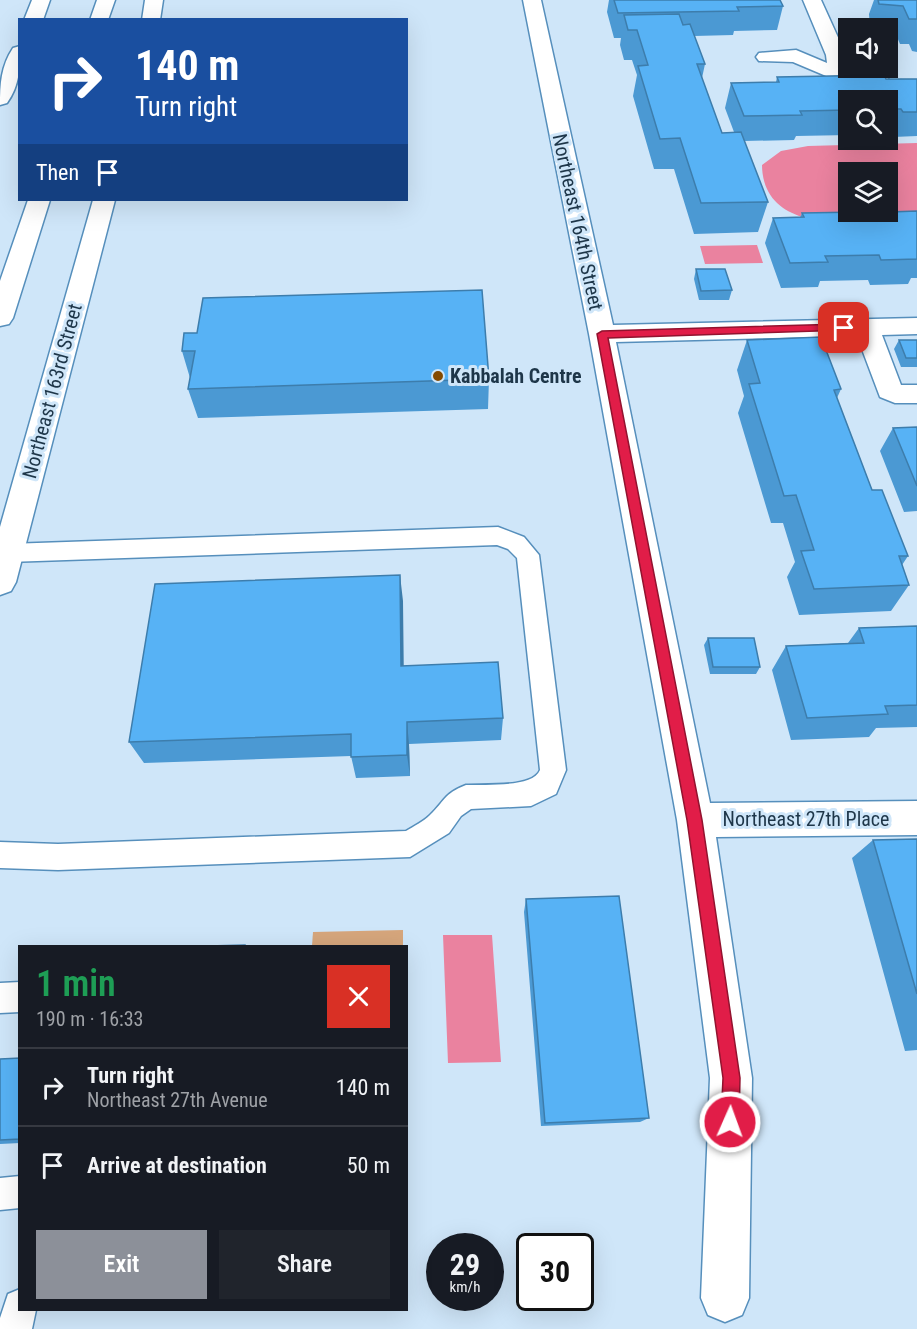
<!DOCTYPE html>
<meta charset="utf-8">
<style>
:root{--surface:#171b24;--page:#20242c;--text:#f1f3f6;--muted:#9ea1a6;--line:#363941;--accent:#8c9099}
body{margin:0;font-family:"Roboto Condensed",sans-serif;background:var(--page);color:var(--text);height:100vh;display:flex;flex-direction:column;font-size:22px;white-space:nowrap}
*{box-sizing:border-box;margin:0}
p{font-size:20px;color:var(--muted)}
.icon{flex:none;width:33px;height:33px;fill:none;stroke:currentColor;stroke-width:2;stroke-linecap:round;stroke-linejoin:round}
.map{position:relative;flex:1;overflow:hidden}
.panel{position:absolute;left:18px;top:945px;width:390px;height:366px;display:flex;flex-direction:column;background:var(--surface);border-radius:0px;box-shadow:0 6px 24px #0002}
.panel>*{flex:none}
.guide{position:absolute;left:18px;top:18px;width:390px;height:183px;border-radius:0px;box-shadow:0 6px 24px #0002;background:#1a4fa0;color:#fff;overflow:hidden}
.fabs{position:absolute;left:838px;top:18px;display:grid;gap:12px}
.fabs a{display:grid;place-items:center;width:60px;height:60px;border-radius:0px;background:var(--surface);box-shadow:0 6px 24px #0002;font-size:30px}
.speed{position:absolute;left:426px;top:1233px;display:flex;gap:12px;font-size:30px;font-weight:700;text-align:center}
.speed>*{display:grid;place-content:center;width:78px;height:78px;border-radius:50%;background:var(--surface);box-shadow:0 6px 24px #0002;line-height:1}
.speed small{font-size:15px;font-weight:400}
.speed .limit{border:3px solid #111;border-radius:9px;background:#fff;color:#111}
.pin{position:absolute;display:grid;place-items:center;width:51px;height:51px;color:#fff;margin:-26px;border-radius:12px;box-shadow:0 3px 9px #0006}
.me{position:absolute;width:66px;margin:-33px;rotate:2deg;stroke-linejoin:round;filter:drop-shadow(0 0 4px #0008)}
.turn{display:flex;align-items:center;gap:21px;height:126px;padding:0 18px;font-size:27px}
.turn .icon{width:78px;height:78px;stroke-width:2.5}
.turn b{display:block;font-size:42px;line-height:51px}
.then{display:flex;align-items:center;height:57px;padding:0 18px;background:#0003;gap:12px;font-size:22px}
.round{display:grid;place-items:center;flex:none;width:63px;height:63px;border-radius:0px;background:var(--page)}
.summary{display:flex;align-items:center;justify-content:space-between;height:102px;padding:0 18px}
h1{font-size:36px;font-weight:600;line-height:45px;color:#1e9e55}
.action{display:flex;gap:12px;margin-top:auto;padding:12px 18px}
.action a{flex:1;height:69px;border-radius:0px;background:var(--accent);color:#fff;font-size:24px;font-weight:600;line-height:69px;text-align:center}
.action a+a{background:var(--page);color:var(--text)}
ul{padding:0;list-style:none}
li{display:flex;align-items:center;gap:18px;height:78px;padding:0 18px;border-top:2px solid var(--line)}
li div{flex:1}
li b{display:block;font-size:22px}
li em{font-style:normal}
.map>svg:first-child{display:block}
.green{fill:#d6a67c}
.water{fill:#ea829f;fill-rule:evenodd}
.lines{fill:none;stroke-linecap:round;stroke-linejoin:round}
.service-casing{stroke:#568fbc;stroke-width:3}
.minor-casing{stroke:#568fbc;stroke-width:3}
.primary-casing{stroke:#568fbc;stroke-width:3}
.service{fill:#fff;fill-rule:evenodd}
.minor{fill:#fff;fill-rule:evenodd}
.primary{fill:#fff;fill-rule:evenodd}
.wall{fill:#4b99d3}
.shaded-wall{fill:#3d7dac}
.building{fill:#57b2f5;stroke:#3d7dac;stroke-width:1.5}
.route{fill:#e11d48;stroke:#92132f;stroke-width:1.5}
.poi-dot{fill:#844a00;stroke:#cfe6f9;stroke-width:2}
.labels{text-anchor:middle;stroke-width:6;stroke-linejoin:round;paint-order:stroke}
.street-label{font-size:20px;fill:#1e3649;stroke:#cfe6f9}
.poi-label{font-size:20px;font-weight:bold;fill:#1e3649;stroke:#cfe6f9;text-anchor:start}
</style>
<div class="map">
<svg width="917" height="1329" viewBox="0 0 917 1329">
<rect width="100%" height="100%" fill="#cfe6f9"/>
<path class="green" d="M 403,930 L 403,946 L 312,946 L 313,932 Z"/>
<path class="water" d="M 917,143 L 917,221 C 866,222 763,239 762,165 L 781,151 L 808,146 ZM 849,172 L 888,172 L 888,212 L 849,212 Z
M 757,245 L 763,263 L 705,264 L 700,246 Z
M 443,935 L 492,935 L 501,1062 L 448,1063 Z"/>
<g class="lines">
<defs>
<path id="service" d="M 498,527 L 524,537 L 539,555 L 566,770 L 556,794 L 531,806 L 471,809 L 461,816 L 449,833 L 410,857 L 58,870 L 0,868 L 0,842 L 58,844 L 406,831 C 414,826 423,822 430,815 C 445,801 443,794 466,785 C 485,784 533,788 540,770 L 517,558 L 508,549 L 497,545 L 8,562 L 0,559 L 0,547 L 8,544 Z
M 20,982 L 20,1012 L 0,1013 L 0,983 Z
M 20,1176 L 20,1208 L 0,1210 L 0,1178 Z
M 20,1289 L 20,1310 L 36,1310 L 32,1329 L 0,1329 L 0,1318 L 8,1294 Z"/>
<path id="minor" d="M 145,0 L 163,0 L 160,20 L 142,20 Z
M 523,0 L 541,0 L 613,325 L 917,318 L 917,334 L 882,335 L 901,385 L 917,385 L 917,403 L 895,403 L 880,397 L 857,336 L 616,342 L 710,803 L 917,801 L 917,835 L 716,837 L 752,1078 L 749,1298 L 742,1315 L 725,1322 L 708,1315 L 701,1298 L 710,1078 L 677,820 L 589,334 Z
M 803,0 L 821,0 L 846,55 L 847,69 L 886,73 L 889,77 L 886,81 L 838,81 L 793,62 L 759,61 L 756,57 L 759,53 L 796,50 L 827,63 L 826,55 Z
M 93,200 L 115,200 L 16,582 L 11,591 L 0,595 L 0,527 Z"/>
<path id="primary" d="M 32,0 L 50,0 L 43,20 L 24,20 Z
M 97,0 L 115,0 L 108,20 L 90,20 Z
M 20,46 C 20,67 20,85 7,103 L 0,105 C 0,84 1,66 13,48 Z
M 28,200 L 50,200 L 13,318 L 9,324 L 0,326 L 0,281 Z"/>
</defs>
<use href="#service" class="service-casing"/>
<use href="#minor" class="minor-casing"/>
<use href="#primary" class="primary-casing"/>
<use href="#service" class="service"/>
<use href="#minor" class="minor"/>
<use href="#primary" class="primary"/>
</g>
<path class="wall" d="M 609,0 L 780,0 L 783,6 L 777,30 L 734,31 L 733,35 L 694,36 L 705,64 L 702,78 L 722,133 L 734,132 L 725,108 L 731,83 L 776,82 L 777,77 L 886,79 L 917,79 L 917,136 L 893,137 L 891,134 L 888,134 L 888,100 L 849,100 L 849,135 L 796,136 L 794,140 L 744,141 L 768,202 L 758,232 L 694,234 L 674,169 L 654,169 L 633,96 L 637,75 L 632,60 L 624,60 L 620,45 L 621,38 L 614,38 L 607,12 Z
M 874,0 L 917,0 L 917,52 L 912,51 L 909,44 L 900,44 L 894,30 L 888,30 L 888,28 L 870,28 L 869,14 Z
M 917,211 L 917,278 L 911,278 L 908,284 L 870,285 L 868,280 L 820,281 L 818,287 L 781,288 L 765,243 L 773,218 L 800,218 L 802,213 L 862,217 L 888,216 L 890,212 Z
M 696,269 L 732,290 L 729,300 L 699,300 L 694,279 Z
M 184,333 L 489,379 L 488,409 L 198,418 L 188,389 L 190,378 L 182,351 Z
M 747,340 L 841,389 L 837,398 L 872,490 L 908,556 L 902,565 L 909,585 L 891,611 L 799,615 L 787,577 L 795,562 L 783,523 L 771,523 L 738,413 L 744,396 L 737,370 Z
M 899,340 L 917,340 L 917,367 L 901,367 L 894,349 Z
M 917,427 L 917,511 L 904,512 L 880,451 L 893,428 Z
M 403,601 L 403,666 L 503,718 L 501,740 L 409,744 L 410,776 L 356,778 L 351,756 L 144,763 L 129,742 Z
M 917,626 L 917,727 L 876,728 L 869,737 L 791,740 L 772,670 L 786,646 L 848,643 L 859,628 Z
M 708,638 L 760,667 L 756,674 L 710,674 L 704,645 Z
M 917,839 L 917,1050 L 905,1051 L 852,858 L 873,840 Z
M 526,899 L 649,1118 L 640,1122 L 541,1126 L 524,912 Z
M 20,1058 L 20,1143 L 0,1144 L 0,1059 Z"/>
<path class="shaded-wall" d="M 400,575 L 403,601 L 404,689 L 401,666 Z
M 407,722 L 409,744 L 410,776 L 407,755 Z"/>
<path class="building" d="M 614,0 L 780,0 L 783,6 L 737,7 L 739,11 L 618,13 Z
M 878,0 L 917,0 L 917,19 L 909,19 L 903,6 L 879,4 Z
M 679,14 L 683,25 L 690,24 L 705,64 L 697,64 L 722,133 L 741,132 L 768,202 L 701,203 L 680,138 L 660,139 L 638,66 L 648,65 L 637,30 L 628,30 L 624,15 Z
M 884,75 L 886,79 L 917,79 L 917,112 L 903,112 L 901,109 L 888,109 L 888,100 L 849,100 L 849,110 L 800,111 L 802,115 L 744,116 L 731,83 L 779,82 L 777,77 Z
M 917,211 L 917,259 L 881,260 L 879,255 L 825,256 L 828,262 L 790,263 L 773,218 L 804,217 L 802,213 L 860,212 L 862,217 L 892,216 L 890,212 Z
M 696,269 L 725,269 L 732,290 L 701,291 Z
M 482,290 L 489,379 L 188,389 L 195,351 L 182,351 L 184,333 L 197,333 L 203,298 Z
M 821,337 L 841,389 L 834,390 L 872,490 L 882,490 L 908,556 L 899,556 L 909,585 L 814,589 L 801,551 L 814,550 L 796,495 L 784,496 L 749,384 L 760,383 L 747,340 Z
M 899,340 L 917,340 L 917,358 L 906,358 Z
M 917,427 L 917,486 L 893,428 Z
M 400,575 L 401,666 L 498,662 L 503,718 L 407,722 L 407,755 L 351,757 L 351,734 L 129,742 L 155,584 Z
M 917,626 L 917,705 L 885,706 L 888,714 L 807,718 L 786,646 L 864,643 L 859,628 Z
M 708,638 L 754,638 L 760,667 L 713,667 Z
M 917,839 L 917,994 L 873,840 Z
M 619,896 L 649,1118 L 545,1123 L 526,899 Z
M 245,945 L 245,946 L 208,946 Z
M 20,1058 L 20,1139 L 0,1140 L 0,1059 Z"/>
<path class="route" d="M 844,324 L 848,325 L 848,330 L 608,338 L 702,820 L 740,1078 L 739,1122 L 736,1128 L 730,1131 L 724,1128 L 721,1122 L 723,1078 L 687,820 L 597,334 L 602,331 Z"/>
<circle class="poi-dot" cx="438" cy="376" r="6"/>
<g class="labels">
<g class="street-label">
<text transform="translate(578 222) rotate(78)" y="7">Northeast 164th Street</text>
<text transform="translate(52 391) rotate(-75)" y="7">Northeast 163rd Street</text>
<text x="806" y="826">Northeast 27th Place</text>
</g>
<g class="poi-label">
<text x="450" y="383">Kabbalah Centre</text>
</g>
</g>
</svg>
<div class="fabs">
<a><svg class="icon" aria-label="sound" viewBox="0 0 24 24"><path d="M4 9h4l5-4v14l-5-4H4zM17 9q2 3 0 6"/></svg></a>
<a><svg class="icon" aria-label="search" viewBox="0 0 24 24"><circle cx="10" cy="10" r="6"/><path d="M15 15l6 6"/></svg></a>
<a><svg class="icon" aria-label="layers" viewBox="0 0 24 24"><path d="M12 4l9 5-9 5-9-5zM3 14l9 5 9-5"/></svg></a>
</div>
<div class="speed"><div>29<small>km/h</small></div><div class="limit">30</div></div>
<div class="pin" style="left:844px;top:328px;background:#d93025"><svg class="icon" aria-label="arrive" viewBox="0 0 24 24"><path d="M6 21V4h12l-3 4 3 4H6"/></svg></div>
<svg class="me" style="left:730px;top:1122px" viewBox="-20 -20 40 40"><circle r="17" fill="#e11d48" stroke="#fff" stroke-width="3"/><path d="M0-11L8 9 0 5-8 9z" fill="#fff"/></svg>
<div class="guide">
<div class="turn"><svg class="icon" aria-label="right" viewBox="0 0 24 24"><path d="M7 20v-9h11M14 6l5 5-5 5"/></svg><div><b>140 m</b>Turn right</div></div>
<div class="then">Then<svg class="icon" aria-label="arrive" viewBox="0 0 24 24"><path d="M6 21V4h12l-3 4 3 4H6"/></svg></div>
</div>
<section class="panel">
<div class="summary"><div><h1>1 min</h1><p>190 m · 16:33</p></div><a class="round" style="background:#d93025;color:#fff"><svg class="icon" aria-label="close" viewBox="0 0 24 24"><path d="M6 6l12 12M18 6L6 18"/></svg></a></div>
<ul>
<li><svg class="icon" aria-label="right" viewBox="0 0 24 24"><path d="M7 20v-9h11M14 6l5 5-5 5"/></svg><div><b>Turn right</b><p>Northeast 27th Avenue</p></div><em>140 m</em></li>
<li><svg class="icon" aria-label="arrive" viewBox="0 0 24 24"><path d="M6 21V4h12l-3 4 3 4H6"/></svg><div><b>Arrive at destination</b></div><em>50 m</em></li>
</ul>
<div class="action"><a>Exit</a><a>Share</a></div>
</section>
</div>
